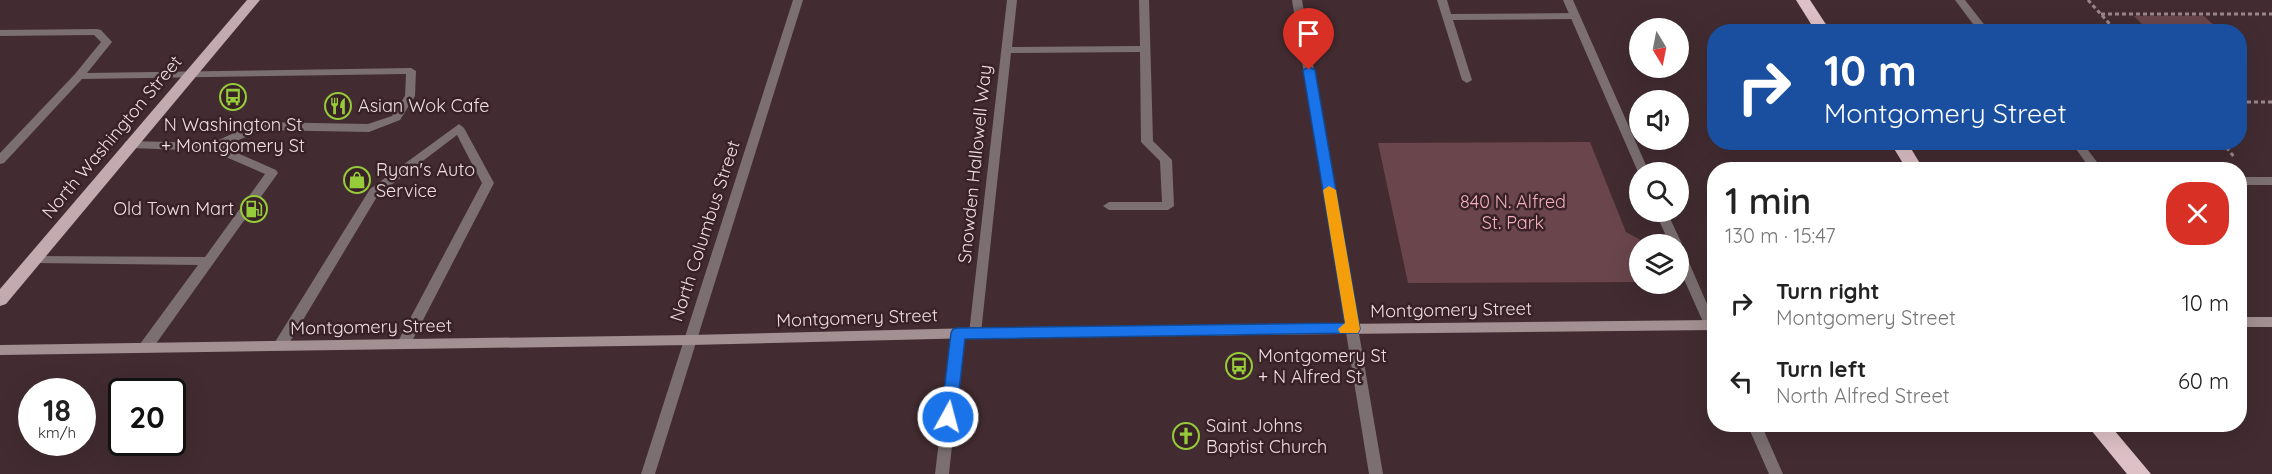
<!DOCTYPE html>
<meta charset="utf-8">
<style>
:root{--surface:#fff;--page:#f2f2f2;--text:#222;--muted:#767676}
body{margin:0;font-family:Quicksand,sans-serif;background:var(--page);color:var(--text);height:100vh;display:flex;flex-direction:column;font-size:22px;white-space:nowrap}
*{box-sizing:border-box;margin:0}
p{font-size:20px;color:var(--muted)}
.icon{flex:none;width:33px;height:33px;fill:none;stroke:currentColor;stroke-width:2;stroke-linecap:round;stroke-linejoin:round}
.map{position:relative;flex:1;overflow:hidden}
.panel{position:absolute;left:1707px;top:162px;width:540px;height:270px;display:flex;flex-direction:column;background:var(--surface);border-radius:24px;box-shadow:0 6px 24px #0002}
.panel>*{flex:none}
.banner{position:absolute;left:1707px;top:24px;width:540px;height:126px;border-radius:24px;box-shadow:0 6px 24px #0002;background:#1a4fa0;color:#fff;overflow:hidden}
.needle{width:39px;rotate:170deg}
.buttons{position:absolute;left:1629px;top:18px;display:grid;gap:12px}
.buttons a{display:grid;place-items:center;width:60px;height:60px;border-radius:50%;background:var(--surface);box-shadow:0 6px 24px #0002;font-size:30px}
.speed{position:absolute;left:18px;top:378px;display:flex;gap:12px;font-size:30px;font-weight:700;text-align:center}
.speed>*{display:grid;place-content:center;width:78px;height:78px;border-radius:50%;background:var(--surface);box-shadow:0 6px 24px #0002;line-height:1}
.speed small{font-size:15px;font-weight:400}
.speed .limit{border:3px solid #111;border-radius:9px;background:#fff;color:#111}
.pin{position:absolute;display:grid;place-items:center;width:51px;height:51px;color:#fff;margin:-62px -26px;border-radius:50% 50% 50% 0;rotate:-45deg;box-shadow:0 0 6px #0007}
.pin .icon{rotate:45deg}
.me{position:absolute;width:66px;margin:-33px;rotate:7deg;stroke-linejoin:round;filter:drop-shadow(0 0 4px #0008)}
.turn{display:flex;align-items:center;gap:21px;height:126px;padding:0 18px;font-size:27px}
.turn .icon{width:78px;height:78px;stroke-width:2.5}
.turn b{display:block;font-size:42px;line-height:51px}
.round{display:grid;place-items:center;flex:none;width:63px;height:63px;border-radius:24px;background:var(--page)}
.head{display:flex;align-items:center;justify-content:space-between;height:102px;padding:0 18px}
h1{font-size:36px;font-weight:600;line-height:45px}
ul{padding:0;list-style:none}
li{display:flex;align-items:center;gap:18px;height:78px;padding:0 18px}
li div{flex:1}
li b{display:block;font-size:22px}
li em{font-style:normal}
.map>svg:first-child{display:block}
.green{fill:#6a454c}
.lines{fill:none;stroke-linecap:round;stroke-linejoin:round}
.path{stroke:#9a878b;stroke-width:3;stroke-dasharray:4 3;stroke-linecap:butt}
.lane{fill:#7b6f71;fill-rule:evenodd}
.street{fill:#7b6f71;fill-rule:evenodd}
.secondary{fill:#a39093;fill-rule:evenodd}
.primary{fill:#c2aaae;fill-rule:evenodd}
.highway{fill:#dec1c6;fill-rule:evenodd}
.route{fill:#1a73e8;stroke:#114b97;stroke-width:1.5}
.slow{fill:#f59e0b}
.labels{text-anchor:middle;stroke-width:5;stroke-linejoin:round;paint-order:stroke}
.poi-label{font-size:18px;fill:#eedfe2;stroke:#382227;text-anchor:start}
.street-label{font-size:18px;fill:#eedfe2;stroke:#382227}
.park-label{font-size:18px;fill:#f5b0bd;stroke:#382227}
</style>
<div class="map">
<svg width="2272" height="474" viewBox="0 0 2272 474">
<rect width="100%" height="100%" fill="#422c31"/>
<path class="green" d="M 2134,16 L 2204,16 L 2220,31 L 2149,31 Z
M 1590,142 L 1626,232 L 1648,244 L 1640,244 L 1639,282 L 1408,283 L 1378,143 Z"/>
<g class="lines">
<path class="path" d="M 2088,0 L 2117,32
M 2101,14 L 2272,14
M 2240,102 L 2272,102
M 2222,142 L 2235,158"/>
<path class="lane" d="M 1007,0 L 1017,0 L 1012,47 L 1140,46 L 1139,0 L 1149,0 L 1153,141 L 1172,160 L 1174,206 L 1168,210 L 1109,210 L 1103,206 L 1109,202 L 1162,202 L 1160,161 L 1141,142 L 1140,52 L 1011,53 L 981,333 L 980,336 L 970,336 L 969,333 Z
M 1437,0 L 1447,0 L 1451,14 L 1575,13 L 1580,16 L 1575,19 L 1453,20 L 1472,80 L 1467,83 L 1462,80 Z
M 1955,0 L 1965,0 L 1990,32 L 1979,32 Z
M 97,29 L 101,30 L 112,42 L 87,73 L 411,68 L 416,71 L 415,96 L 400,120 L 369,132 L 260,130 L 224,147 L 276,170 L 278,173 L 150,352 L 140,352 L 138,348 L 140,344 L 198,265 L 34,263 L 30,262 L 28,259 L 30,256 L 205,257 L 265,174 L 212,151 L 130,148 L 126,147 L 124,144 L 126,141 L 212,143 L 258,122 L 368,124 L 392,116 L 405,96 L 406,74 L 82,79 L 4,163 L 0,164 L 0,153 L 75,74 L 101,42 L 94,35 L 0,36 L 0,30 Z
M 459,124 L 464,128 L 494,183 L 408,349 L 398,349 L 396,345 L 482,183 L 457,135 L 378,195 L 285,350 L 275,350 L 273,346 L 275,342 L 370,189 Z
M 2071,142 L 2082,142 L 2103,170 L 2091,170 Z
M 2240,177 L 2272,177 L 2272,185 L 2240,185 Z
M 958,328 L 963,330 L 964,333 L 949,474 L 935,474 L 952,333 L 953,330 Z"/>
<path class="street" d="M 793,0 L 803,0 L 655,474 L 641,474 Z
M 1292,0 L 1302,0 L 1383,474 L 1369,474 Z
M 1563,0 L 1573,0 L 1649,172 L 1640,174 L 1638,172 Z
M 1655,212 L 1667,212 L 1682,244 L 1680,247 L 1684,251 L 1714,320 L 1714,338 L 1709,336 L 1708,333 L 1678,266 L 1678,244 L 1670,244 Z
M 1747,424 L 1761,424 L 1783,474 L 1769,474 Z"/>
<path class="secondary" d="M 2240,317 L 2272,317 L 2272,327 L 2240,327 Z
M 1714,320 L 1714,330 L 975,338 L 690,345 L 0,355 L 0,345 L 690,335 L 975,328 Z"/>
<path class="primary" d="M 247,0 L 260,0 L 6,304 L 0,306 L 0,289 Z"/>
<path class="highway" d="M 1796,0 L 1810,0 L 1831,32 L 1816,32 Z
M 1890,142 L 1907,142 L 1924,170 L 1907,170 Z
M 2086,424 L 2109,424 L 2151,474 L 2127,474 Z"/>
</g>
<path class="route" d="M 1309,67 L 1315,70 L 1360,329 L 1358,333 L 965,339 L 956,417 L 954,421 L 948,423 L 943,421 L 941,417 L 951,333 L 953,329 L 958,328 L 1345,323 L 1303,70 Z"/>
<path class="slow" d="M 1329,186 L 1336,190 L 1360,329 L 1358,333 L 1340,333 L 1338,329 L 1345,323 L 1323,190 Z"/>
<defs>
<symbol id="bus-ring" viewBox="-11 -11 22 22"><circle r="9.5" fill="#382227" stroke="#96cc39" stroke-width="1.5"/><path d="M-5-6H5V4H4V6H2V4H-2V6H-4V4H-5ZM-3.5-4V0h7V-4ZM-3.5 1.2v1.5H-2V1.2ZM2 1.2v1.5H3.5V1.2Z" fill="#96cc39"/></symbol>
<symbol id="restaurant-ring" viewBox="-11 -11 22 22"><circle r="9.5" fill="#382227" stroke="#96cc39" stroke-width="1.5"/><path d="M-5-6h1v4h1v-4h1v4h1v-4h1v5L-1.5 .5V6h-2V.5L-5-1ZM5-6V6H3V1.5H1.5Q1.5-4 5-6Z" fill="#96cc39"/></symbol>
<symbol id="shop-ring" viewBox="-11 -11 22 22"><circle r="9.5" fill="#382227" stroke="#96cc39" stroke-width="1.5"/><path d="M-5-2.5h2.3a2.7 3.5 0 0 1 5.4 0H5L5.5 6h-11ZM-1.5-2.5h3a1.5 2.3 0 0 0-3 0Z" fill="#96cc39"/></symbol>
<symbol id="fuel-ring" viewBox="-11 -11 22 22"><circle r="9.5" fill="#382227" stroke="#96cc39" stroke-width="1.5"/><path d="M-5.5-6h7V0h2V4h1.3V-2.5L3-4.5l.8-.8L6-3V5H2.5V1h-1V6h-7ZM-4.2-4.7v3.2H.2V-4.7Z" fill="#96cc39"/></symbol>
<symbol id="church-ring" viewBox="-11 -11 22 22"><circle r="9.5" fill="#382227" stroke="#96cc39" stroke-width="1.5"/><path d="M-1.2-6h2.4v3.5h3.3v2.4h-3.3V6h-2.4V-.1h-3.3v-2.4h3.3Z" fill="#96cc39"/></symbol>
</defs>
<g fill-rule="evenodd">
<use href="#bus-ring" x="218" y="82" width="30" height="30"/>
<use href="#restaurant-ring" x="323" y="91" width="30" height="30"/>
<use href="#shop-ring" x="342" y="165" width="30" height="30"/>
<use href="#fuel-ring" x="239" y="194" width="30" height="30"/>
<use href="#bus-ring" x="1224" y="351" width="30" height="30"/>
<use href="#church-ring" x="1171" y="421" width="30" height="30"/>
</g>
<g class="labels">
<g class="poi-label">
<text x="358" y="112">Asian Wok Cafe</text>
<text x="233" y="131" text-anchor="middle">N Washington St<tspan x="233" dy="21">+ Montgomery St</tspan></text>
<text x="376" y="176">Ryan's Auto<tspan x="376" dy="21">Service</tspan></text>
<text x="234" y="215" text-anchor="end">Old Town Mart</text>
<text x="1258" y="362">Montgomery St<tspan x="1258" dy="21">+ N Alfred St</tspan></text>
<text x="1206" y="432">Saint Johns<tspan x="1206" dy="21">Baptist Church</tspan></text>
</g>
<g class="street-label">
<text transform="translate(112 137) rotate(-50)" y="6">North Washington Street</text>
<text transform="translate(975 164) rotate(-84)" y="6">Snowden Hallowell Way</text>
<text transform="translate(705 231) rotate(-72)" y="6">North Columbus Street</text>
<text transform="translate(1451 310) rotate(-1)" y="6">Montgomery Street</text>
<text transform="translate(857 318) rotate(-2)" y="6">Montgomery Street</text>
<text transform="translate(371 327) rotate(-1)" y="6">Montgomery Street</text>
</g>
<g class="park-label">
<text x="1513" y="208">840 N. Alfred<tspan x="1513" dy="21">St. Park</tspan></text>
</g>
</g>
</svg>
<div class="buttons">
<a><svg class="needle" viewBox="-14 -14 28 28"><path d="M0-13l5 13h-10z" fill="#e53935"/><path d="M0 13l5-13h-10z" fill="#767676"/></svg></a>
<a><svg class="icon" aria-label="sound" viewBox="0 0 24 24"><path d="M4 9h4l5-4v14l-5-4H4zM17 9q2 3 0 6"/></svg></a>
<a><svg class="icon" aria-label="search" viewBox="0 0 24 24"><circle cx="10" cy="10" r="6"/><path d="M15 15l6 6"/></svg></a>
<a><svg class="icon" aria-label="layers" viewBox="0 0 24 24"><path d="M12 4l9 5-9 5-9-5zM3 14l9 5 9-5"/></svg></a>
</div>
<div class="speed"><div>18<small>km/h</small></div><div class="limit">20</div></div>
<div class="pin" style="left:1309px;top:70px;background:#d93025"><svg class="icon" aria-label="arrive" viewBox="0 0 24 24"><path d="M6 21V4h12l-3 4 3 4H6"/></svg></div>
<svg class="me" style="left:948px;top:417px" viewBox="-20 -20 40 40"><circle r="17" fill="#1a73e8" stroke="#fff" stroke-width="3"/><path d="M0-11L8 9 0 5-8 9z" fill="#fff"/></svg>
<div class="banner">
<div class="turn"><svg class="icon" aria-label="right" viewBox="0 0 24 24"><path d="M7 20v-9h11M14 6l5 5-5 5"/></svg><div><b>10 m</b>Montgomery Street</div></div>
</div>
<section class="panel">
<div class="head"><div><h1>1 min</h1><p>130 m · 15:47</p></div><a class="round" style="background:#d93025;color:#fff"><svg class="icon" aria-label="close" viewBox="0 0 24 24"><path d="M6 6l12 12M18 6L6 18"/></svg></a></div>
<ul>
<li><svg class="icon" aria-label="right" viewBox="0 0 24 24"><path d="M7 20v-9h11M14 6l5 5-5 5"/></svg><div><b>Turn right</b><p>Montgomery Street</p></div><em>10 m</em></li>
<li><svg class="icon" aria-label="left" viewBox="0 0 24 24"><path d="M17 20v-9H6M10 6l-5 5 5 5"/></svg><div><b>Turn left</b><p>North Alfred Street</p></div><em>60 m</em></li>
</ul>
</section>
</div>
